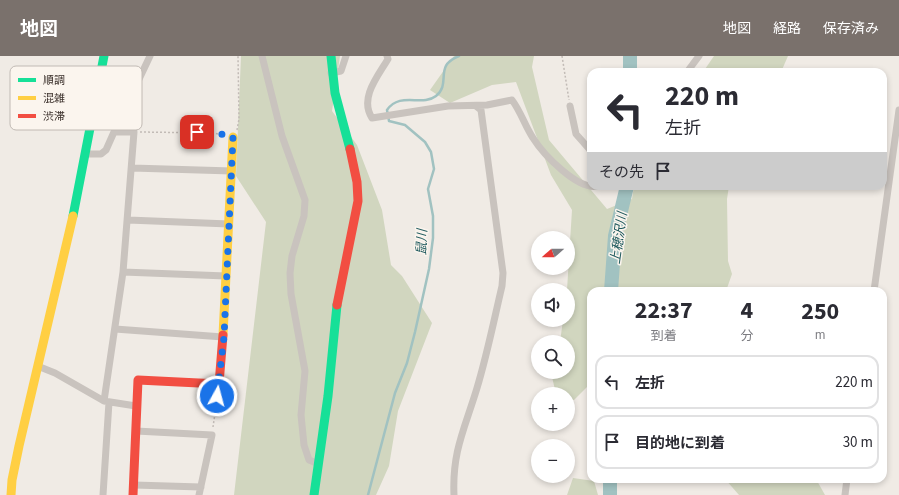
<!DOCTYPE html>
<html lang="ja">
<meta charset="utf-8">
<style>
:root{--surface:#fff;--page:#f7f7f7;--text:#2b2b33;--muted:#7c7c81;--line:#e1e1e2;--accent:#7a716c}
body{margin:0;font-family:"Source Sans 3","Noto Sans JP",sans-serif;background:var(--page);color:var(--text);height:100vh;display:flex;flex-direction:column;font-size:15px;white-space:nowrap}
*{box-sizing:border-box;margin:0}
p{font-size:13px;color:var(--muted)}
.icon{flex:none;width:22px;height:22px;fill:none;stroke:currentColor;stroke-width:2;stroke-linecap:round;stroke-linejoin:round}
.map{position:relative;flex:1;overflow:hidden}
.sheet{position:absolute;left:587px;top:231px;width:300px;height:196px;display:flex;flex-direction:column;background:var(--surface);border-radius:12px;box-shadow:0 2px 6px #0003}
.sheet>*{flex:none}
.guide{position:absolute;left:587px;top:12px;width:300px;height:122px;border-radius:12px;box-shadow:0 2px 6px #0003;background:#fff;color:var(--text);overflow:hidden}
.needle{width:26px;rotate:250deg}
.buttons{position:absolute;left:531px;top:175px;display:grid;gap:8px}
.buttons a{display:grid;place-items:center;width:44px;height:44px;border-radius:50%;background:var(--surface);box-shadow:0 2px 6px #0003;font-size:20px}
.pin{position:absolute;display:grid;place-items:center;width:34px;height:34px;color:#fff;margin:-17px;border-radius:8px;box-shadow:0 2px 6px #0006}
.me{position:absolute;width:44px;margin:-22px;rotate:7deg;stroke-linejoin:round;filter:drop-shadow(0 0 3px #0008)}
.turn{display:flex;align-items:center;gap:14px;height:84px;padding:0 12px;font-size:18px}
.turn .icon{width:52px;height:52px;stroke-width:2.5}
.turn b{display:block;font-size:28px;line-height:34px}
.then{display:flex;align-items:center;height:38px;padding:0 12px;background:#0003;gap:8px;font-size:15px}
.eta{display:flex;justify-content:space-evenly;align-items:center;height:68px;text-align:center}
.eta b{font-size:24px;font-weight:700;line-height:28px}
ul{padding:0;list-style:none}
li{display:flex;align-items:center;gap:12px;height:54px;margin:0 8px 6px;padding:0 4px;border:2px solid var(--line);border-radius:12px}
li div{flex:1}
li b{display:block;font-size:15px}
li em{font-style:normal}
header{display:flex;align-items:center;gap:24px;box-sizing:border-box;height:56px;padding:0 20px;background:var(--accent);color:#fff}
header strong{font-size:19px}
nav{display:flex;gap:22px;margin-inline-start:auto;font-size:14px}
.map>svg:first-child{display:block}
.green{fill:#d1d6bf}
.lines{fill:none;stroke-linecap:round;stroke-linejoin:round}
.stream{stroke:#a1c2c1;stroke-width:2.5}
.river{stroke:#a1c2c1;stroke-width:14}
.path{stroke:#c2bbb6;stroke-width:1.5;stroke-dasharray:2 2;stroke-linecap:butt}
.street{stroke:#c9c3be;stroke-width:7}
.fast{stroke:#16e098;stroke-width:9}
.slow{stroke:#ffcf43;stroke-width:9}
.jam{stroke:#f24e42;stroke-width:9}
.route{stroke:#1a73e8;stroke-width:7;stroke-dasharray:0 12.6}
.labels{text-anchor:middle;stroke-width:3;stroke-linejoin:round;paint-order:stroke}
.water-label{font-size:13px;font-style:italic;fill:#1f5a5e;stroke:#fbf5ee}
.key{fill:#fbf5ee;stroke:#c1bab4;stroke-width:1}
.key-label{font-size:11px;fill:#3b302b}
</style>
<header>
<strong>地図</strong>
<nav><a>地図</a><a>経路</a><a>保存済み</a></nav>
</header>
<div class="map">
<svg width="899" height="439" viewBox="0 0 899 439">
<rect width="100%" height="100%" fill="#f0ebe5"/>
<path class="green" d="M 241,0 L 340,0 L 332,55 L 357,89 L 382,154 L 391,209 L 402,220 L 432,267 L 398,355 L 389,410 L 376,439 L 234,439 L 266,166 L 236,120 Z
M 454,0 L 534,0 L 532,11 L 549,84 L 607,153 L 632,143 L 634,130 L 729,130 L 727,143 L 728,205 L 732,218 L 726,235 L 591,235 L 591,327 L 574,344 L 568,343 L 568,338 L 556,338 L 552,321 L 553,316 L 568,316 L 568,286 L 560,286 L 563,264 L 568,264 L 568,234 L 567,234 L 572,154 L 551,119 L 516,26 L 492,29 L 450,47 L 430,34 Z
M 714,0 L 788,0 L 781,16 L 703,16 Z
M 573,422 L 594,425 L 598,439 L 567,439 Z
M 725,423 L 816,423 L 825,439 L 739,439 Z"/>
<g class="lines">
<path class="stream" d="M 368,439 L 395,337 L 407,307 L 415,276 L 429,213 L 433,182 L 433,160 L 428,133 L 434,113 L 431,96 L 425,86 L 405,69 L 389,65 L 387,54 C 400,35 422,51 436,40 C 452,27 433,10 459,0"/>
<path class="river" d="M 630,0 L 630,16
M 611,235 L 615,180 L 627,130
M 610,423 L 610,439"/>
<path class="path" d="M 562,0 L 569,44
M 237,74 L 239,63 L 238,0
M 140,76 L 213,77 L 224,79
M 213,371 L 218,337"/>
<path class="street" d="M 262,0 L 282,80 L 305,144 L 304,160 L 292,200 L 290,217 L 291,238 L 305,315 L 301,359 L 304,389 L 309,404 L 319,408
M 387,0 L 388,3 C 378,20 359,42 372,62 L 448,50 L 487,49 L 512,44 C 521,56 525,70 533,82 C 543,98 578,135 598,130
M 687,16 L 699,0
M 331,17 L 341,15 L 346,0
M 570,50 L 576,78 L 591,95
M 114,76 L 150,0
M 86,98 L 101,98 L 106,94 L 114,76 L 134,76 L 123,216 L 104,345
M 132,112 L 232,115
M 128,164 L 229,168
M 123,216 L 226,220
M 874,235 L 899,54
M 115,273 L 223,281
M 40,311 L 55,317 L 104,345 L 136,350
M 136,375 L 212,379 L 199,439
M 134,429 L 201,431
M 103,439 L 109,346
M 454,439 C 452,395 465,372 477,332 C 487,299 494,264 502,230 L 503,217 L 481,54 L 476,50
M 845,439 L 847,423"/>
<path class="fast" d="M 331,0 L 335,37 L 350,93
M 73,160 L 104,0
M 314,439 L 328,340 L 337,249"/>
<path class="slow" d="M 223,279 L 233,81
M 11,439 L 12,424 L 19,390 L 73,160"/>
<path class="jam" d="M 337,249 L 358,145 L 357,126 L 350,93
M 133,439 L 138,324 L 219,328 L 223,279"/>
</g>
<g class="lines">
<path class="route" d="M 197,76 L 213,76 L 233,81 L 224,281 L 217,340"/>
</g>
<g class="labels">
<g class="water-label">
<text transform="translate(618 182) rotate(-82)" y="5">上穂沢川</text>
<text transform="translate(421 186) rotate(-88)" y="5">鼠川</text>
</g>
</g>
<rect x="10" y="10" width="132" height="64" rx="6" class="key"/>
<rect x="18" y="22" width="18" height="4" fill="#16e098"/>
<rect x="18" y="40" width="18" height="4" fill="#ffcf43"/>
<rect x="18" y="58" width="18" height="4" fill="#f24e42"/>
<g class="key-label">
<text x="43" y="28">順調</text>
<text x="43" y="46">混雑</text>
<text x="43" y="64">渋滞</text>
</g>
</svg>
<div class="buttons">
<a><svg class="needle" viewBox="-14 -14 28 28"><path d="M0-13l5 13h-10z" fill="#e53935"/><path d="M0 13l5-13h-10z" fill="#7c7c81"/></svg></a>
<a><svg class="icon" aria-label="sound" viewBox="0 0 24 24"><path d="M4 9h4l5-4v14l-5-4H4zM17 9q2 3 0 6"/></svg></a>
<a><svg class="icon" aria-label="search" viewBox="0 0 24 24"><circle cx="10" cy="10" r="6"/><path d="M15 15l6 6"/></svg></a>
<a>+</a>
<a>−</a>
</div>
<div class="pin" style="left:197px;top:76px;background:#d93025"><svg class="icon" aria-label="arrive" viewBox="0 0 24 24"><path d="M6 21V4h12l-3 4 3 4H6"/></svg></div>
<svg class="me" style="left:217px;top:340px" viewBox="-20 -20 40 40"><circle r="17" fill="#1a73e8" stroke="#fff" stroke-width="3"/><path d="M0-11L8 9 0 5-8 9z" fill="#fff"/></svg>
<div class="guide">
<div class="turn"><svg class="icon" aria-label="left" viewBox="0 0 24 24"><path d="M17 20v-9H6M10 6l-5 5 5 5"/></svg><div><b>220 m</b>左折</div></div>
<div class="then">その先<svg class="icon" aria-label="arrive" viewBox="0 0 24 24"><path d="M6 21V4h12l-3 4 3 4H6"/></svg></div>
</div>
<section class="sheet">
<div class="eta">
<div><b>22:37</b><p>到着</p></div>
<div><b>4</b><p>分</p></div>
<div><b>250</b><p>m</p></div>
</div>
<ul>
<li><svg class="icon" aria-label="left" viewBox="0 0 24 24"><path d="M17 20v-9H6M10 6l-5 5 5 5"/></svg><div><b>左折</b></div><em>220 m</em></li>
<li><svg class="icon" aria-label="arrive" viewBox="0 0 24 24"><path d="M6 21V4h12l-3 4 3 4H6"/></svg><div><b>目的地に到着</b></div><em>30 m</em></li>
</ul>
</section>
</div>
